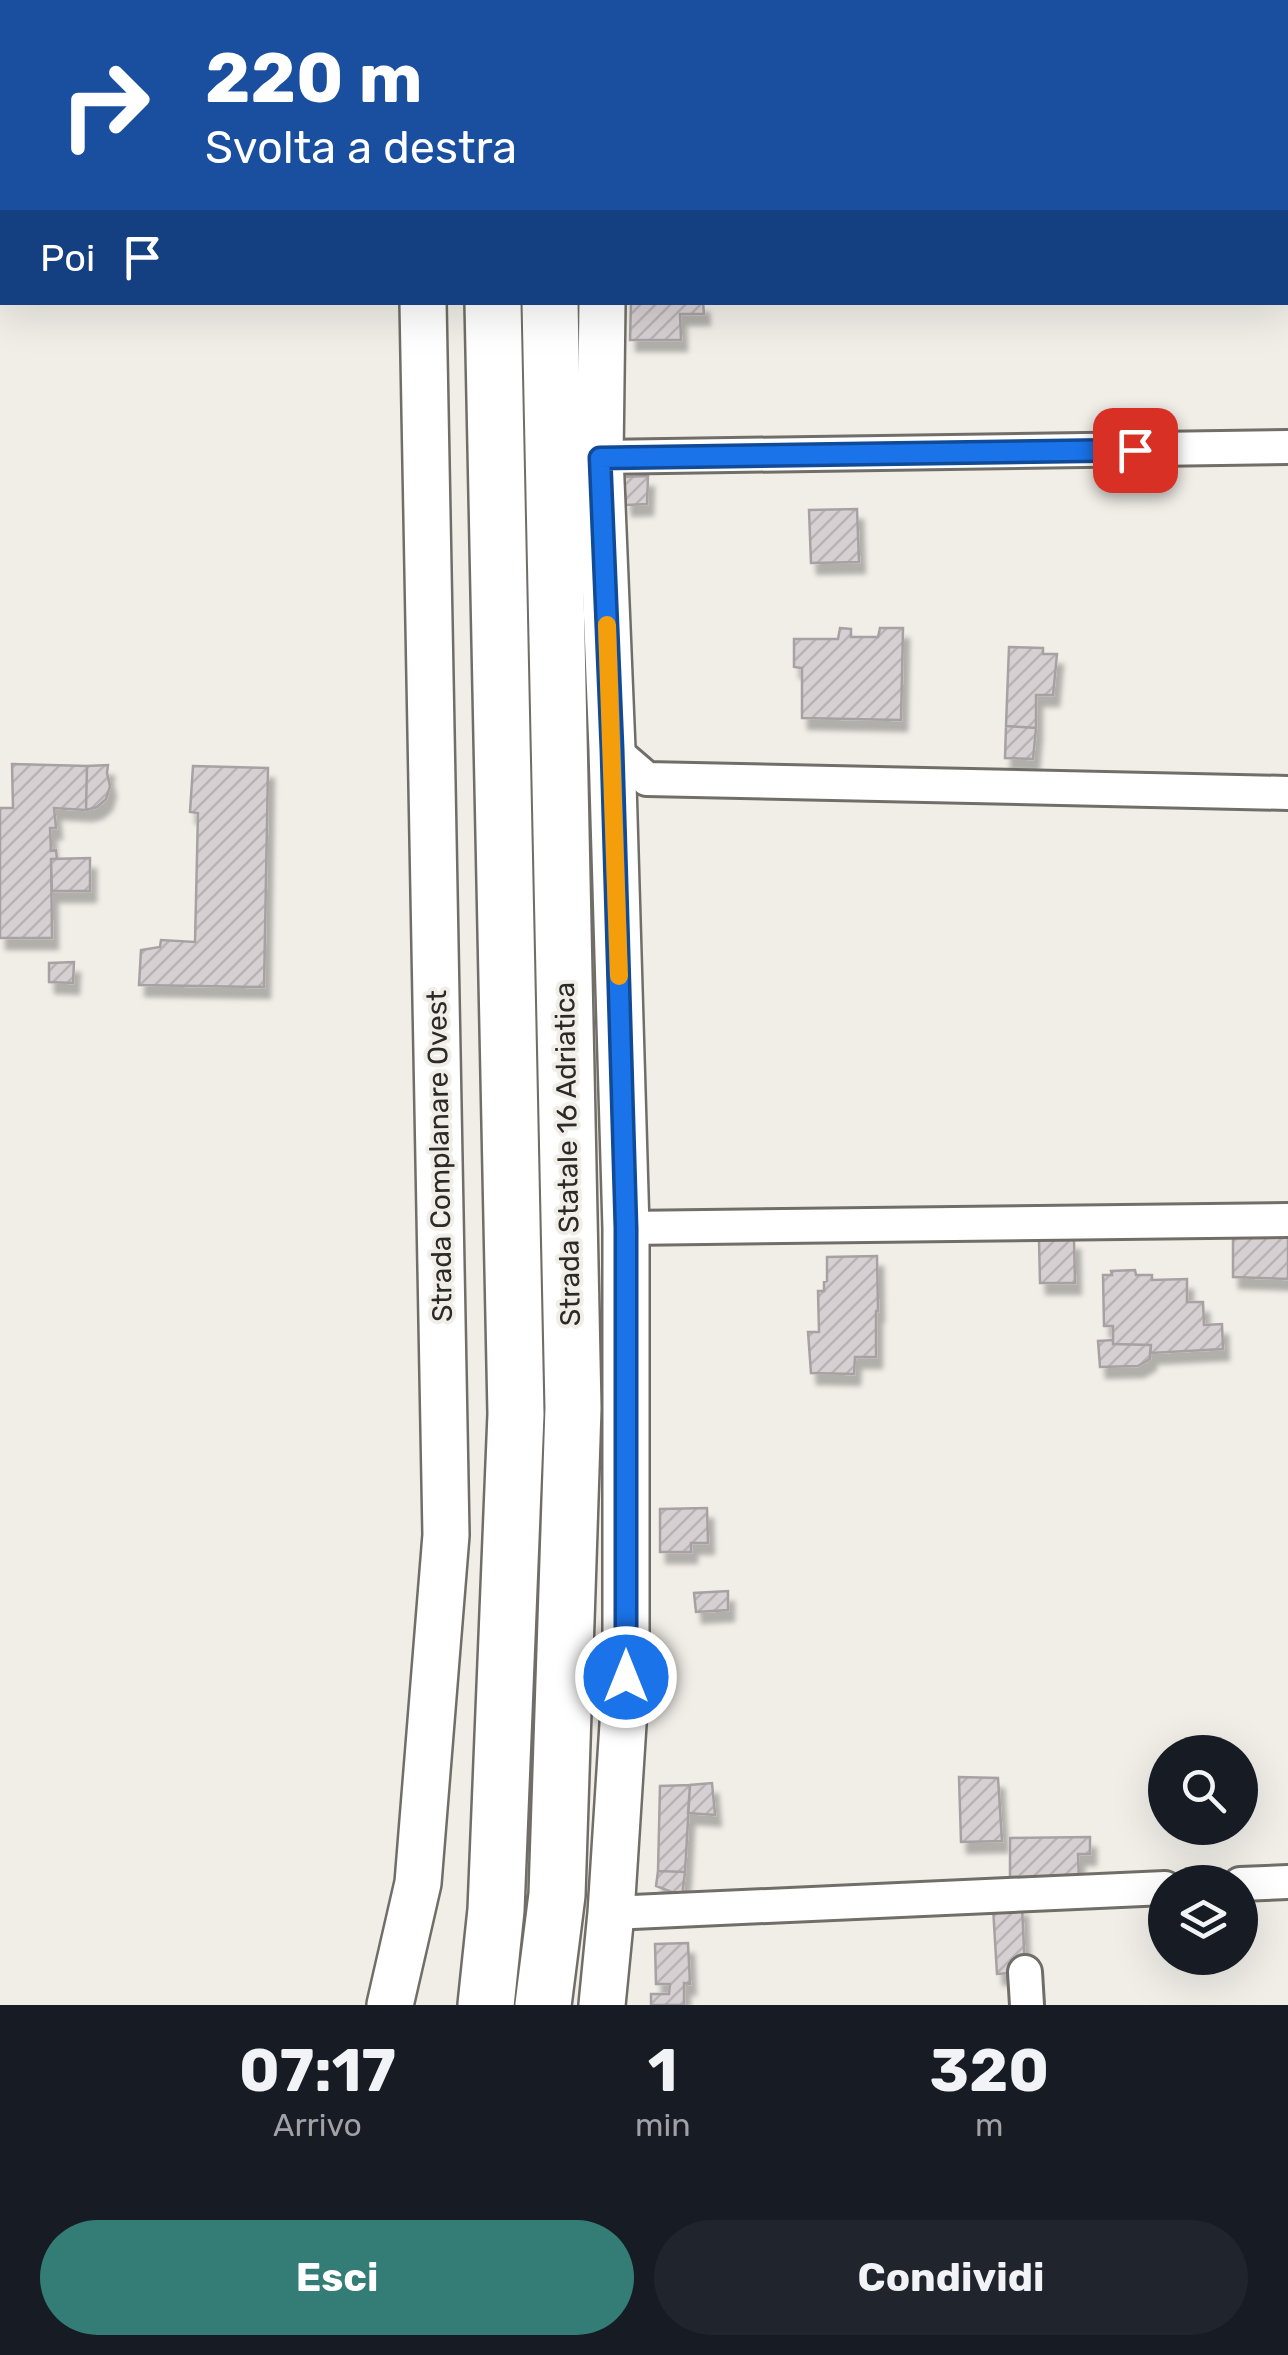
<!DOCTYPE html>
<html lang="it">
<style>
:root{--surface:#171b24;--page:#20242c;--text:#f1f3f6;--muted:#9ea1a6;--accent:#347c76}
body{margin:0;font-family:Rubik,sans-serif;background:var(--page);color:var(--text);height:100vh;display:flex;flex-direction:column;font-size:38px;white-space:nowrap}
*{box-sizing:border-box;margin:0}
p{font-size:32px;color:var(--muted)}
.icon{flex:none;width:55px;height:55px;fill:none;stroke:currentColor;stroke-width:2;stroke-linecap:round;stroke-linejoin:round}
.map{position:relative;height:2005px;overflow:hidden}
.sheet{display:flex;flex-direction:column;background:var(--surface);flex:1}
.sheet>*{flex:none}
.top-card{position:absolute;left:0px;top:0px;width:1290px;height:305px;box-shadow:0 10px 40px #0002;background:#1a4fa0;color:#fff;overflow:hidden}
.buttons{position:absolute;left:1148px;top:1735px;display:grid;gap:20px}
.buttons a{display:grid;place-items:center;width:110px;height:110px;border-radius:50%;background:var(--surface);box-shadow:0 10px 40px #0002;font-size:50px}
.pin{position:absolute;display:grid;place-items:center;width:85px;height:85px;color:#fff;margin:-42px;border-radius:20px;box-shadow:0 5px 15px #0006}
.me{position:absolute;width:110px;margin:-55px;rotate:0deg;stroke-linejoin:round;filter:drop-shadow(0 0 8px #0008)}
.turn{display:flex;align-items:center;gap:35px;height:210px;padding:0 40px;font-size:45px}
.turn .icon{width:130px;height:130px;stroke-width:2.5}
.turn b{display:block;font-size:70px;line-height:85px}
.then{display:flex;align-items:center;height:95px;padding:0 40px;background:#0003;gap:20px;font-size:38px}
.eta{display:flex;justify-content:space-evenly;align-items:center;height:170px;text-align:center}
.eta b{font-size:60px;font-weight:700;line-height:70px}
.action{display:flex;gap:20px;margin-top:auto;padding:20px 40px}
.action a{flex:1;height:115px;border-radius:60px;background:var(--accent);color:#fff;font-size:40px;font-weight:700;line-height:115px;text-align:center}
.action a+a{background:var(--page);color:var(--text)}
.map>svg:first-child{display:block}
.building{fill:url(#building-hatch);stroke:#a8a1a4;stroke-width:2.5;filter:url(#shadow)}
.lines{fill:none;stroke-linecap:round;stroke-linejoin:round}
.street-casing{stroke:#716e69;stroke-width:38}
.secondary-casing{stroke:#716e69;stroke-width:50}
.highway-casing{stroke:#716e69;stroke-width:60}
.street{stroke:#fff;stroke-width:32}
.secondary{stroke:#fff;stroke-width:45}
.highway{stroke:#fff;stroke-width:55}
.route-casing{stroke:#114b97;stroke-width:25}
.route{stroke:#1a73e8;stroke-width:18}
.slow{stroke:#f59e0b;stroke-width:18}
.labels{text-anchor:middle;stroke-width:8;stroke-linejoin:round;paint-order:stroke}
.street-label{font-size:28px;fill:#2c2a28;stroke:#f1eee8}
</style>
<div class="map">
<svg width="1288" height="2005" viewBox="0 0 1288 2005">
<defs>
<pattern id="building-hatch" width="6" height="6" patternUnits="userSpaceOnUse" patternTransform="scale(2.5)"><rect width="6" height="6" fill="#d7d0d3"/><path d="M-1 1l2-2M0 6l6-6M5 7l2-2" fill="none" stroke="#b9b3b5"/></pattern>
<filter id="shadow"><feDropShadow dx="6" dy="11" stdDeviation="2.5" flood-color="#0004"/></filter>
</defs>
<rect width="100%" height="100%" fill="#f1eee8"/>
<path class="building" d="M 631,302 L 703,302 L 704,314 L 680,314 L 681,340 L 630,340 Z
M 648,476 L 647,504 L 626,505 L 624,477 Z
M 857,509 L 859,562 L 811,563 L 809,510 Z
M 840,628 L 851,629 L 851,637 L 878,637 L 880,628 L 903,628 L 901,720 L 802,718 L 802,668 L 794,667 L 794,639 L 838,639 Z
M 1009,647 L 1043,648 L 1043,654 L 1057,654 L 1053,695 L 1036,695 L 1036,728 L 1006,726 Z
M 1006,726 L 1036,728 L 1033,759 L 1005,758 Z
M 12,764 L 87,766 L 86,810 L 54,808 L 56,828 L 50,828 L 51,851 L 56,850 L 57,859 L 51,859 L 52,938 L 0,938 L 0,808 L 13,808 Z
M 108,765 L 107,773 L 110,786 L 106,799 L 97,807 L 86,810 L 87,766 Z
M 193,766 L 268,768 L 264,987 L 139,985 L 141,950 L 160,947 L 161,940 L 195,942 L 198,813 L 190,812 Z
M 90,858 L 90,891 L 52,891 L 51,859 Z
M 74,962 L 73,983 L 49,982 L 49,963 Z
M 1233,1235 L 1288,1235 L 1288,1279 L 1233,1277 Z
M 1074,1239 L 1075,1283 L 1040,1283 L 1039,1240 Z
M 877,1256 L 878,1311 L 876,1311 L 876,1357 L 855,1357 L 854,1374 L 811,1373 L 808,1332 L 819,1332 L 818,1291 L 824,1291 L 824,1282 L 827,1281 L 827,1257 Z
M 1135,1270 L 1136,1275 L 1152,1275 L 1152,1280 L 1187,1279 L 1187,1302 L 1203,1302 L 1204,1325 L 1222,1324 L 1223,1349 L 1150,1353 L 1151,1345 L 1113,1344 L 1113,1326 L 1104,1326 L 1103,1275 L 1112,1275 L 1111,1271 Z
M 1113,1340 L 1113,1344 L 1151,1345 L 1150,1359 L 1138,1366 L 1100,1367 L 1098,1341 Z
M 707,1508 L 708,1543 L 691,1543 L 691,1552 L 660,1552 L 660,1509 Z
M 728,1591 L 728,1610 L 696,1612 L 694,1593 Z
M 959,1777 L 998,1778 L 1002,1841 L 961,1842 Z
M 712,1783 L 715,1815 L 688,1813 L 690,1785 Z
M 690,1785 L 685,1872 L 658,1871 L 660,1786 Z
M 1090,1837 L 1090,1854 L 1078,1854 L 1079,1881 L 1010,1883 L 1010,1838 Z
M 658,1871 L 685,1872 L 682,1896 L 656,1886 Z
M 1022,1905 L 1025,1972 L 997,1974 L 993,1907 Z
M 688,1943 L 690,1984 L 684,1983 L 684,2005 L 651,2005 L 651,1994 L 669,1994 L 670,1984 L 656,1984 L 655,1944 Z"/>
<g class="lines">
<defs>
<path id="street" d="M 600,457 L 1288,447
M 612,749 L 647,779 L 1288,793
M 626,1228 L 1288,1220
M 1240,1884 L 1288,1882
M 611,1913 L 1165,1888
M 1025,1972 L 1027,2005"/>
<path id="secondary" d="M 418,0 L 418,2
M 863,2 L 863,0
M 602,302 L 600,457 L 612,749 L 626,1228 L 626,1677 L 611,1913 L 602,2005
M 390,2005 L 418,1883 L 446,1535 L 423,302"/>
<path id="highway" d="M 486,0 L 486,2
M 543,0 L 544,2
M 486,2005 L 496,1910 L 516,1414 L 493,302
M 543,2005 L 557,1895 L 573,1408 L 550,302"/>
</defs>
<use href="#street" class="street-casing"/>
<use href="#secondary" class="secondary-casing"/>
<use href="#highway" class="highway-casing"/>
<use href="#street" class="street"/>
<use href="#secondary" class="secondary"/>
<use href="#highway" class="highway"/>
</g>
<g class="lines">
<defs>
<path id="route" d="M 626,1677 L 626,1228 L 612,749 L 600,458 L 1135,450"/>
</defs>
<use href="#route" class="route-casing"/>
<use href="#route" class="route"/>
<path class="slow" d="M 607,625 L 619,976"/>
</g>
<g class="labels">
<g class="street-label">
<text transform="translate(567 1154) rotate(-91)" y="10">Strada Statale 16 Adriatica</text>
<text transform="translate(439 1156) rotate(-91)" y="10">Strada Complanare Ovest</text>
</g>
</g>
</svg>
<div class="buttons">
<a><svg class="icon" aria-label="search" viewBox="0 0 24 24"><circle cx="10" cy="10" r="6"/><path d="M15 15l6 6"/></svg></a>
<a><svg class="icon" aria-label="layers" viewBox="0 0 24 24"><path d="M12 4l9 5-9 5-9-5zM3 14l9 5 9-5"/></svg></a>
</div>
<div class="pin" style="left:1135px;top:450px;background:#d93025"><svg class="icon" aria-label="arrive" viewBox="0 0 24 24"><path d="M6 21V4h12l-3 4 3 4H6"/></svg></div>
<svg class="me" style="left:626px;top:1677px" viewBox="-20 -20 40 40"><circle r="17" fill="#1a73e8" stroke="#fff" stroke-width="3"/><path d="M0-11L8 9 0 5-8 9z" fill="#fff"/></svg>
<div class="top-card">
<div class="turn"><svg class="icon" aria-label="right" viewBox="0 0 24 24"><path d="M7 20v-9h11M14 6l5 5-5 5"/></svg><div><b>220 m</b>Svolta a destra</div></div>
<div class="then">Poi<svg class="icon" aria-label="arrive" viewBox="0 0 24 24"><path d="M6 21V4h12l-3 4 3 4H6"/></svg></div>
</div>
</div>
<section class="sheet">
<div class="eta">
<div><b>07:17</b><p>Arrivo</p></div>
<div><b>1</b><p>min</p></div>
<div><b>320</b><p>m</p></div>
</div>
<div class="action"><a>Esci</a><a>Condividi</a></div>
</section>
